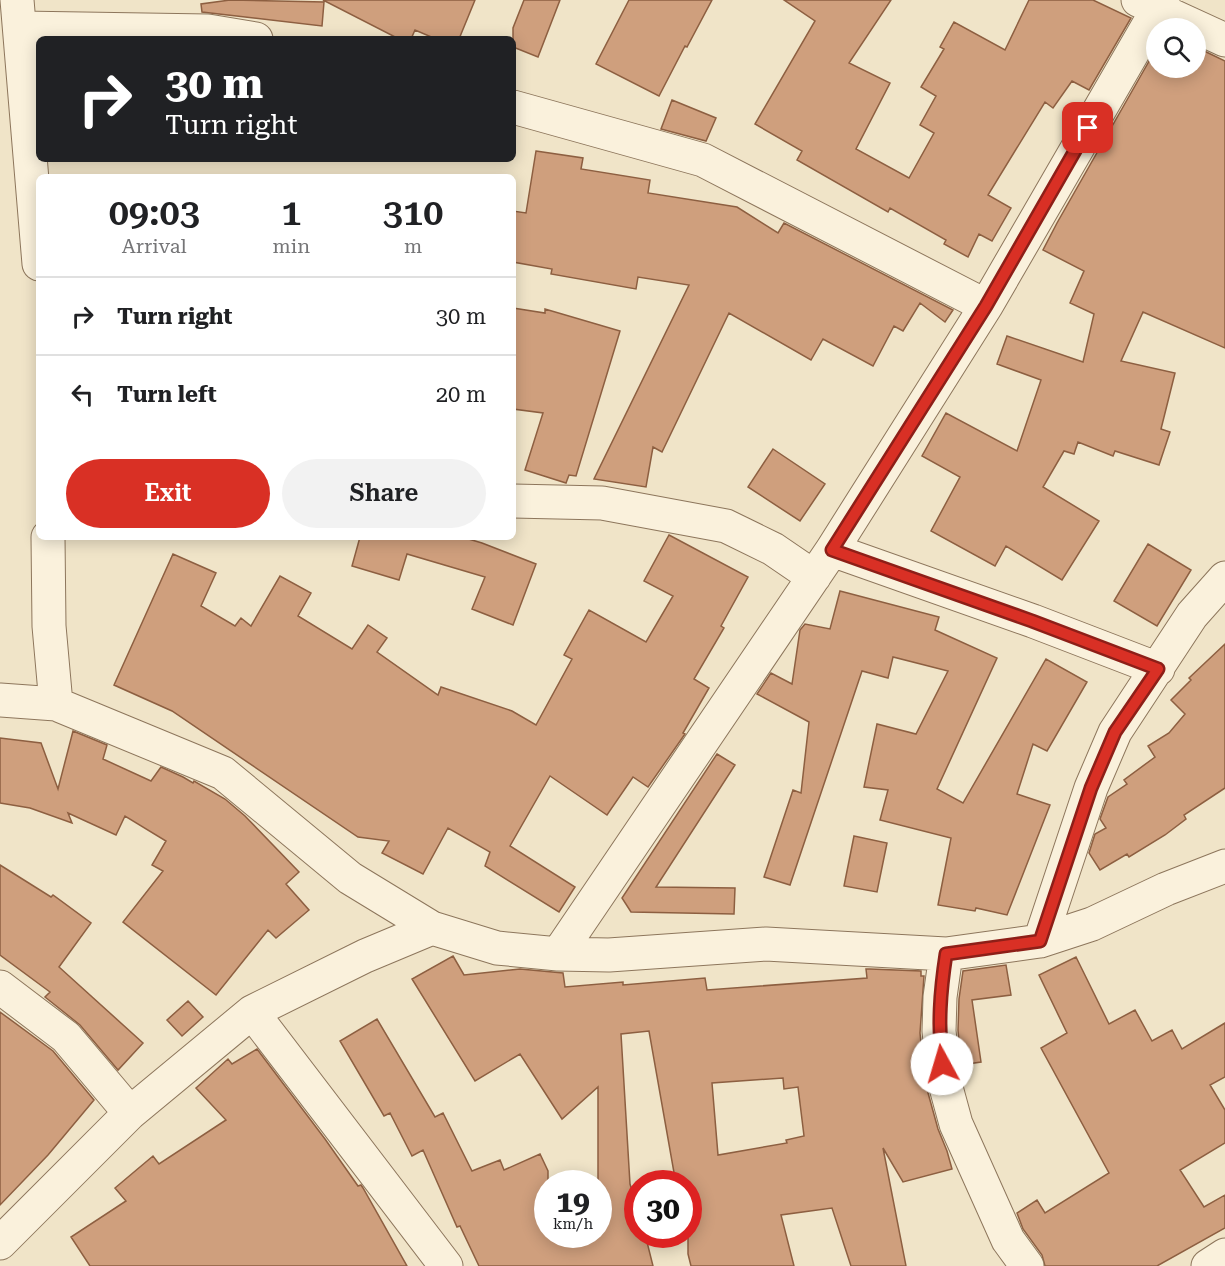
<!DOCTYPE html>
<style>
:root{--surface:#fff;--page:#f2f2f2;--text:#202124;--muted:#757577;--line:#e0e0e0;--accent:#d93025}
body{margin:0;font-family:"Roboto Serif",serif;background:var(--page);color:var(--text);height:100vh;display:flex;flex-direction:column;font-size:22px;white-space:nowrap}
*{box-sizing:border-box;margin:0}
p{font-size:20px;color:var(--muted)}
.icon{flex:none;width:33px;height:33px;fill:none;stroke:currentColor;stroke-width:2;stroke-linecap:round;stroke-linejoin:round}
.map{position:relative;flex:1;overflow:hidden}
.panel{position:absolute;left:36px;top:174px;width:480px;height:366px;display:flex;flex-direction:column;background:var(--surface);border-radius:9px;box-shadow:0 3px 15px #0003}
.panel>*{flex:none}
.hud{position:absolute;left:36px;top:36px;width:480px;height:126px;border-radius:9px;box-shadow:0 3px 15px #0003;background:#202124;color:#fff;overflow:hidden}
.tools{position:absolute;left:1146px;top:18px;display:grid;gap:12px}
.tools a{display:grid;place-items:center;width:60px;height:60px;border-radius:50%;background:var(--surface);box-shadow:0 3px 15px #0003;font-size:30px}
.speed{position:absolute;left:534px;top:1170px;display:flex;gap:12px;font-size:30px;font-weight:700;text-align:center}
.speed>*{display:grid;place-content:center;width:78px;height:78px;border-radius:50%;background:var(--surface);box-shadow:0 3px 15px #0003;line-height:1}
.speed small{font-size:15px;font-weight:400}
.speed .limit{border:9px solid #d22;background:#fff;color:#111}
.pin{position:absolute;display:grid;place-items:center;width:51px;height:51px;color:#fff;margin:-26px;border-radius:12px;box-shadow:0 3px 9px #0006}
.me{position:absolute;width:66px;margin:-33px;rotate:354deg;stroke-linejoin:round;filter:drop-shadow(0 0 4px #0008)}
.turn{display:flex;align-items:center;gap:21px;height:126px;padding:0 30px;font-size:27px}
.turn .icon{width:78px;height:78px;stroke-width:2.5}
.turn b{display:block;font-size:42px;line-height:51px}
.eta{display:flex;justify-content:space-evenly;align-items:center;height:102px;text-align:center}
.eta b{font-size:36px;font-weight:600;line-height:42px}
.button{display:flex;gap:12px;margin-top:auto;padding:12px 30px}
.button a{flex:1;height:69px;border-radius:36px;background:var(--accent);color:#fff;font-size:24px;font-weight:600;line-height:69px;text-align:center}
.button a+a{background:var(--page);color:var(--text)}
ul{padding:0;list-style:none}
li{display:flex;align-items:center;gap:18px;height:78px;padding:0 30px;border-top:2px solid var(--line)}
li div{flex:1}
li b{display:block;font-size:22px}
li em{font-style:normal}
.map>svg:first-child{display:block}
.building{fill:#cf9f7d;stroke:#8d5f41;stroke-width:1.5;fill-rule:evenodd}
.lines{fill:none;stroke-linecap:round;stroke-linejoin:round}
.minor-casing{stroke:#8d765c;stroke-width:35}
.minor{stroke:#faf1dc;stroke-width:33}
.route-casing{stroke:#8d1f18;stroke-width:15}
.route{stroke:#d93025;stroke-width:10}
</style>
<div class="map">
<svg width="1225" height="1266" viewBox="0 0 1225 1266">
<rect width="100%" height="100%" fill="#f0e4c8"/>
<path class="building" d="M 230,0 L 324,2 L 322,26 L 202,12 L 201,4 Z
M 323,0 L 475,0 L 459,39 L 436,39 L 415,30 L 411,39 L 399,39 Z
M 524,0 L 560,0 L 538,57 L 513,47 L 513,28 Z
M 629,0 L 712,0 L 687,47 L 685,46 L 659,96 L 596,64 Z
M 784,0 L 891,0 L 849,63 L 890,83 L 856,149 L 909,178 L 934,133 L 920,125 L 936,96 L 921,87 L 944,49 L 940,47 L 954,22 L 1005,50 L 1029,0 L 1093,0 L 1131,18 L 1089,90 L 1072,81 L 1053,108 L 1045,102 L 988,195 L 1011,208 L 992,241 L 979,234 L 968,257 L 944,244 L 946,240 L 890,208 L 888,212 L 797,160 L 802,151 L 755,124 L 815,21 Z
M 1196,47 L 1225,61 L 1225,348 L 1143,312 L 1121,361 L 1175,373 L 1161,429 L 1170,432 L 1159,465 L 1115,451 L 1113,456 L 1078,442 L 1074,454 L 1064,451 L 1043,487 L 1099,521 L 1062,580 L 1006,546 L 995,566 L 931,531 L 960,477 L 922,456 L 946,413 L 1017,451 L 1041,380 L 997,364 L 1007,336 L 1083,362 L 1094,314 L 1070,303 L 1084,271 L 1043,250 L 1057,223 L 1156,49 L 1156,68 L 1196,68 Z
M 672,100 L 716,118 L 706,141 L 661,129 Z
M 536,151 L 583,158 L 581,169 L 650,180 L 648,193 L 737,207 L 778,233 L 784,223 L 953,310 L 945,322 L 920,303 L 903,331 L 894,326 L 873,366 L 823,339 L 811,360 L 729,313 L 662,452 L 653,447 L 646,487 L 594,479 L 689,285 L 638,277 L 636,289 L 551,274 L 552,269 L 513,262 L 513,211 L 526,213 Z
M 513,308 L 545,313 L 545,309 L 620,331 L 576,476 L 569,475 L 566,483 L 525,470 L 543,413 L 513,409 Z
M 773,449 L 825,484 L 800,521 L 748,487 Z
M 669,535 L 748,577 L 721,626 L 724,628 L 694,679 L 709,688 L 683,733 L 685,734 L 648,787 L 633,777 L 607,815 L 550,776 L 510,846 L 575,887 L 559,912 L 485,866 L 490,852 L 448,828 L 423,874 L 382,853 L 389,841 L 358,837 L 172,711 L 114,685 L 173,554 L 216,573 L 201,606 L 235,626 L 241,618 L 251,626 L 280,576 L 311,593 L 298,616 L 352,649 L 368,625 L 387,638 L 377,652 L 438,695 L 441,687 L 512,711 L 536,725 L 572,659 L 564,655 L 589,610 L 646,642 L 673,596 L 644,581 Z
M 360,537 L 462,537 L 482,543 L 536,564 L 513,625 L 472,609 L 485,577 L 407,554 L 399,580 L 352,566 Z
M 1148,544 L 1191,570 L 1157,626 L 1114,601 Z
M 840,591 L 939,617 L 935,630 L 997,658 L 937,789 L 963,803 L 1046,659 L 1087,682 L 1047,751 L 1033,744 L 1017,794 L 1050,805 L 1007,915 L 976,908 L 975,911 L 938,905 L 951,838 L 880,820 L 888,790 L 864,787 L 877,724 L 916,734 L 948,671 L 893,657 L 888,678 L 862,671 L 790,885 L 764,877 L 793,790 L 801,793 L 809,722 L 757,694 L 771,673 L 792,684 L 800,630 L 805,624 L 830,629 Z
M 1225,644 L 1225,788 L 1184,815 L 1186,819 L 1165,835 L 1129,857 L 1127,854 L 1100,870 L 1089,853 L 1095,834 L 1106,828 L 1100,819 L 1108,797 L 1127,784 L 1124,780 L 1155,757 L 1148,746 L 1169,733 L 1185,714 L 1171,700 L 1191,680 L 1189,678 Z
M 73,731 L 107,745 L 103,759 L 151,781 L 161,767 L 183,777 L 193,783 L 194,781 L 225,799 L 245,816 L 299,872 L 286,884 L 309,910 L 276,938 L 268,930 L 216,995 L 123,922 L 163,871 L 152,865 L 166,841 L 125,816 L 116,835 L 68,813 L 72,823 L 30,808 L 0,803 L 0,738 L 41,743 L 58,789 Z
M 717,754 L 735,765 L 656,887 L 735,888 L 734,914 L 631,912 L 622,898 Z
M 854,836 L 887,843 L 877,892 L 844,886 Z
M 0,865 L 51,897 L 53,895 L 91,923 L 59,967 L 143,1043 L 118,1070 L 80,1025 L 45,997 L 50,992 L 0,955 Z
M 453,956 L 464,975 L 520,969 L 563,973 L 565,987 L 623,982 L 623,985 L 705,978 L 707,990 L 867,978 L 866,969 L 870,969 L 921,971 L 921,976 L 924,976 L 920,1033 L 925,1082 L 938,1129 L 947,1151 L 952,1169 L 903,1182 L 883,1148 L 906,1266 L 851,1266 L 832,1208 L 781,1215 L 794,1266 L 691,1266 L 688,1254 L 688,1184 L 676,1184 L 649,1031 L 621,1034 L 630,1184 L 638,1209 L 638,1234 L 645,1234 L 653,1266 L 479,1266 L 460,1226 L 457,1227 L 423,1150 L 412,1156 L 390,1113 L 384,1116 L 340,1041 L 377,1019 L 435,1117 L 443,1113 L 472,1171 L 500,1160 L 504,1170 L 540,1154 L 548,1171 L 548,1234 L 598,1234 L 598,1087 L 562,1119 L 520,1054 L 475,1081 L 412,979 ZM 783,1078 L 784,1089 L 798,1087 L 804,1136 L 786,1140 L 787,1143 L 718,1155 L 712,1083 Z
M 1076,957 L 1109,1024 L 1135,1010 L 1152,1041 L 1172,1030 L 1182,1049 L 1225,1023 L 1225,1077 L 1210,1085 L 1225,1110 L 1225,1143 L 1180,1170 L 1204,1207 L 1225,1195 L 1225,1228 L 1157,1266 L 1045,1266 L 1042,1255 L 1023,1229 L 1017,1213 L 1037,1200 L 1045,1213 L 1109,1173 L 1041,1048 L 1067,1033 L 1039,975 Z
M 1006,965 L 1011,995 L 972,1000 L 981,1062 L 961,1065 L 958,1030 L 959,999 L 963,971 Z
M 188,1001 L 203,1017 L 182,1036 L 167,1020 Z
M 0,1012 L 53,1051 L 94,1100 L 48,1155 L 0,1205 Z
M 257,1049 L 325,1139 L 358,1186 L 361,1185 L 363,1188 L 407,1266 L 90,1266 L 71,1237 L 126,1201 L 115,1188 L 153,1156 L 159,1164 L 226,1120 L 196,1088 L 228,1059 L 232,1064 Z"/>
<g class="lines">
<defs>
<path id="minor" d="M 17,0 L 39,264
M 1138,0 L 1225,40
M 20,28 L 208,31 L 256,39
M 513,107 L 703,160 L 986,306
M 513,501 L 602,503 L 726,526 L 773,549 L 814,577
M 48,537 L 49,626 L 56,704
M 832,550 L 1033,621 L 1158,669
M 0,700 L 56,704 L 223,773 L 350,878 L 432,928 L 497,948 L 558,954 L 609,955 L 766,944 L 946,954 L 1040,941 L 1092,924 L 1166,889 L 1225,866
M 1040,941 L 1091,788 L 1115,732 L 1192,615 L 1225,578
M 558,954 L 832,550 L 986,306 L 1163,0
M 946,954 L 940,997 L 939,1031 L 944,1080 L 956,1124 L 1008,1240 L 1027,1266
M 0,987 L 66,1037 L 130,1113
M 252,1012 L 446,1266
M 0,1243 L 130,1113 L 252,1012 L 365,956 L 432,928
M 1208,1266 L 1225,1255"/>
</defs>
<use href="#minor" class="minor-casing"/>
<use href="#minor" class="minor"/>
</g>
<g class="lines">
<defs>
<path id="route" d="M 942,1064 C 938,1024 940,993 946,954 L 1040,941 L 1091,788 L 1115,732 L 1158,669 L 1032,621 L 832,550 L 986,306 L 1088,128"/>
</defs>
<use href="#route" class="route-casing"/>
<use href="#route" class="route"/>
</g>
</svg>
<div class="tools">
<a><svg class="icon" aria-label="search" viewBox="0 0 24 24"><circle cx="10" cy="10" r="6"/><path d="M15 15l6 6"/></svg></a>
</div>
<div class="speed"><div>19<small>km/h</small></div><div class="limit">30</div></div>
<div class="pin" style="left:1088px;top:128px;background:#d93025"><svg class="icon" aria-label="arrive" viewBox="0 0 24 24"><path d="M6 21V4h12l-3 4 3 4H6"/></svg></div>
<svg class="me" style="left:942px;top:1064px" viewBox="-20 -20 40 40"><circle r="19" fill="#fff"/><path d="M0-13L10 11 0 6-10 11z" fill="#d93025"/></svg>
<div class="hud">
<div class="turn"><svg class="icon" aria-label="right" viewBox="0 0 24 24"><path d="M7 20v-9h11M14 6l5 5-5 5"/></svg><div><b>30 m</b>Turn right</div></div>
</div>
<section class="panel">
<div class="eta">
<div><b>09:03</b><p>Arrival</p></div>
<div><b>1</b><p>min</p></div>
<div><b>310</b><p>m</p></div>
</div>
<ul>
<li><svg class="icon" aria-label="right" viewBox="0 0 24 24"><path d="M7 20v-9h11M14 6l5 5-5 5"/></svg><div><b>Turn right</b></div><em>30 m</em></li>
<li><svg class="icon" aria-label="left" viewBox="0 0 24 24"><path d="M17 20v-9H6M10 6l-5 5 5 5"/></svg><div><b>Turn left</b></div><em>20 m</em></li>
</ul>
<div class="button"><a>Exit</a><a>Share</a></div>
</section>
</div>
